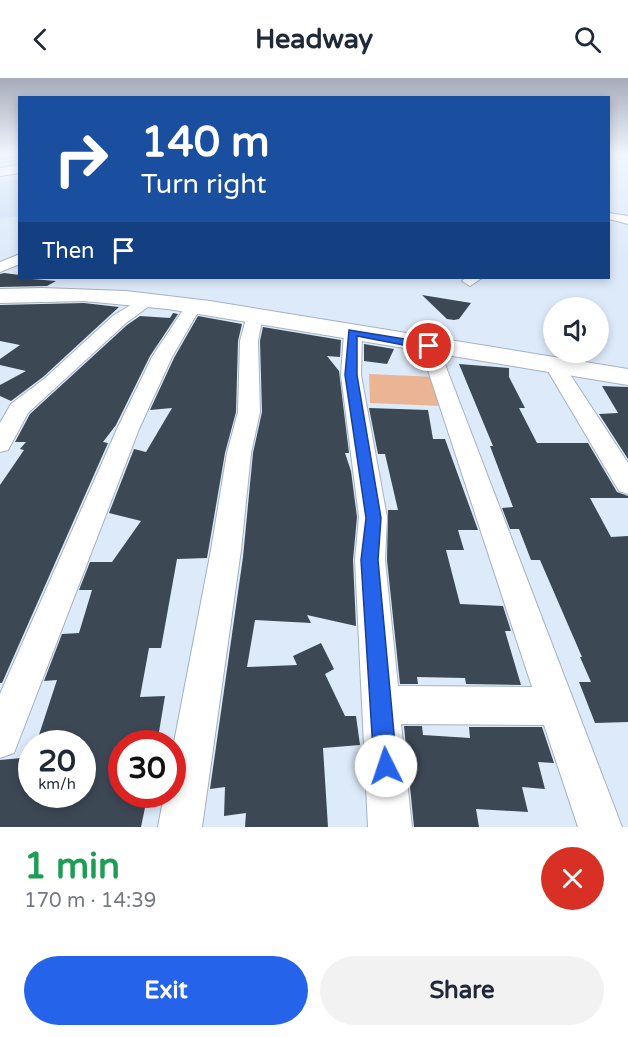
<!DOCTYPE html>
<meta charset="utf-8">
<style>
:root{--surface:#fff;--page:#f2f2f3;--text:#1f2937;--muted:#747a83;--accent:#2563eb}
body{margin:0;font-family:"Varela Round",sans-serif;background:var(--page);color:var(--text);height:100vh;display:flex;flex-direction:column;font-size:22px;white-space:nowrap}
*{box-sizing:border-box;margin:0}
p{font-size:20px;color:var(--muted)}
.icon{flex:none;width:33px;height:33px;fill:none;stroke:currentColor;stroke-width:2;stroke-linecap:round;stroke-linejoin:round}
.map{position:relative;height:749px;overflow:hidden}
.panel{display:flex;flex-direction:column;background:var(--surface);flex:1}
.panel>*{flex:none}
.hud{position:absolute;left:18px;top:18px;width:592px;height:183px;border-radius:0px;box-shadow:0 3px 9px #0003;background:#1a4fa0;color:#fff;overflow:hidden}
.buttons{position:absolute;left:543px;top:219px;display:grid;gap:12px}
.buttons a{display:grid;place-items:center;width:66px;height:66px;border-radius:50%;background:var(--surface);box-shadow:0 3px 9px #0003;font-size:30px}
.speed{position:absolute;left:18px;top:652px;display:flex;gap:12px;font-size:30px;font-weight:700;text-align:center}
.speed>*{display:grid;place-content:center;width:78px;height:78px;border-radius:50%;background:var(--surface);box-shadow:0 3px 9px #0003;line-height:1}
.speed small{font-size:15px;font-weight:400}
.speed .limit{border:9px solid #d22;background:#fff;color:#111}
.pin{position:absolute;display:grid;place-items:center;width:51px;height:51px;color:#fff;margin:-26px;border:3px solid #fff;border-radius:50%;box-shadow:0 2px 6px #0007}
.me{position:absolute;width:66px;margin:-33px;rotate:356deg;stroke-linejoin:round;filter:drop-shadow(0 0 4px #0008)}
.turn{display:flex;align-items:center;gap:21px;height:126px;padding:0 24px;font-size:27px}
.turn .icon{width:78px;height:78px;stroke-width:2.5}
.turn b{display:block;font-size:42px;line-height:51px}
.then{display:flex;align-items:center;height:57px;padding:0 24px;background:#0003;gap:12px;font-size:22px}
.round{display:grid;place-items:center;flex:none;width:63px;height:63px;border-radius:32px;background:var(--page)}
.summary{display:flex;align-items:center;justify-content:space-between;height:102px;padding:0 24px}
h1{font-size:36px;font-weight:700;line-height:45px;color:#1e9e55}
.action{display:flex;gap:12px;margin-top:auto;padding:12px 24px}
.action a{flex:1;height:69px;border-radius:36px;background:var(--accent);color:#fff;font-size:24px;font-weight:700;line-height:69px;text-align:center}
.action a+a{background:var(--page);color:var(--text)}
header{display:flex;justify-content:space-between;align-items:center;height:78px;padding:0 24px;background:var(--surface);font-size:27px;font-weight:700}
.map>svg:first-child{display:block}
.built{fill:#d0e1f8}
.green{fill:#ebb494}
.building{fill:#3d4855}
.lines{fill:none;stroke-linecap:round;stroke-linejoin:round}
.lane-casing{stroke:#a5b1c0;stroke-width:2}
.street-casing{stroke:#a5b1c0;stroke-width:2}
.secondary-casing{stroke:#a5b1c0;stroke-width:2}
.lane{fill:#fff;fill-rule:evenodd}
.street{fill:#fff;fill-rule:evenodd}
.secondary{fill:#fff;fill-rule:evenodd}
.route{fill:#2563eb;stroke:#184099;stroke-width:1.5}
</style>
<header><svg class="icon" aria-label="back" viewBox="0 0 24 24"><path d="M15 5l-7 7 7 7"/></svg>Headway<svg class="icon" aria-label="search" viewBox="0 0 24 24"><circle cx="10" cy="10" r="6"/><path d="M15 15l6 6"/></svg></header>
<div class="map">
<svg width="628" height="749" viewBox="0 0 628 749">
<rect width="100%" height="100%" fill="#ddeafa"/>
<path class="built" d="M 19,101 L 19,138 L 0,141 L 0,104 Z"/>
<path class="green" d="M 369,296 L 436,299 L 443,328 L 370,325 Z"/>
<path class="building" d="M 4,195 L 20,197 L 20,200 L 56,203 L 47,208 L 0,209 L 0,196 Z
M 422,217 L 471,225 L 459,241 L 454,242 L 447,241 Z
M 84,225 L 119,229 L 43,299 L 11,323 L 0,318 L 0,307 L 26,293 L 0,287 L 0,281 L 20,267 L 0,263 L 0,227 Z
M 173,235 L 178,236 L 150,278 L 116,347 L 103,364 L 108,365 L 2,605 L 0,605 L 0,407 L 24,372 L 20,371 L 26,364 L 15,364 L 30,336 L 127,247 L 140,238 L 170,240 Z
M 198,238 L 242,246 L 238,263 L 236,334 L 225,375 L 207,480 L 177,481 L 161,570 L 149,570 L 140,619 L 165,618 L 157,666 L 122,666 L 122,721 L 147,720 L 141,749 L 0,749 L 0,682 L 32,679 L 32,718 L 64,721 L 66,717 L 82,717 L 82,666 L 36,666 L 57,602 L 44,603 L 62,556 L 79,555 L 92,512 L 79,512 L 90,484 L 112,484 L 141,443 L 109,435 L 134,371 L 146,374 L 172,330 L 150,332 L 174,280 Z
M 263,249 L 341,262 L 340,279 L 327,278 L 339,293 L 349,375 L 345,375 L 351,393 L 357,439 L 353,482 L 356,548 L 307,537 L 311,545 L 255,542 L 247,589 L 297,587 L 293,578 L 321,565 L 334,591 L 325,596 L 345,638 L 356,638 L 360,667 L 323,670 L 328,749 L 245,749 L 246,735 L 224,738 L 225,709 L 210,711 L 243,479 L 253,375 L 262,334 L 260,263 Z
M 364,266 L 394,271 L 387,286 L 364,283 Z
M 459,286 L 509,290 L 509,299 L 525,330 L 519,330 L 537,365 L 588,365 L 617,414 L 628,418 L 628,420 L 590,420 L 611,459 L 628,458 L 628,644 L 595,645 L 579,604 L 591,604 L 580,579 L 582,579 L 540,482 L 531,482 L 519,451 L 510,451 L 502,430 L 513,429 L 490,368 L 493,368 Z
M 602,308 L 628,309 L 628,381 L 599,336 L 618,335 Z
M 369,330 L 428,332 L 433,361 L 445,361 L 478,452 L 458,452 L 464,472 L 446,472 L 460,526 L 503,528 L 511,553 L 505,553 L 521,607 L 466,606 L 465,600 L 417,599 L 418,606 L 400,606 L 387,482 L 388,432 L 398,432 L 385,376 L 378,376 Z
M 404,648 L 422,648 L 423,657 L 470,660 L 469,649 L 542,649 L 554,685 L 538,684 L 545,711 L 522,709 L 528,734 L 476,731 L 479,749 L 414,749 Z"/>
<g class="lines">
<defs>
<path id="lane" d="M 20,79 L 20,81 L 0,84 L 0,82 Z"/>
<path id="street" d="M 609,135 L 628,138 L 628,146 L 609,141 Z
M 20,176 L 20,186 L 0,194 L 0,184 Z
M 465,200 L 482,200 L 470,208 L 462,203 Z
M 146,218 L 152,220 L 154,223 L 152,226 L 126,245 L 28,335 L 8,372 L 0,374 L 0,345 L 11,326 L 44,301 L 114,237 Z
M 193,224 L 201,229 L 172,279 L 139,351 L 14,675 L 0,680 L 0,616 L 117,351 L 152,279 L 187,226 Z
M 255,232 L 263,237 L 258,263 L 260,334 L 251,375 L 241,472 L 202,749 L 158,749 L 164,717 L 172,717 L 172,675 L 211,472 L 227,375 L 238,334 L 240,263 L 247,237 Z
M 353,250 L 359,251 L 362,255 L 361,297 L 387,439 L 385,482 L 398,608 L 532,609 L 420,268 L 422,264 L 436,264 L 438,268 L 622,749 L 578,749 L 544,647 L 401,646 L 412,749 L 368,749 L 355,482 L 359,439 L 341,297 L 344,255 L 347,251 Z
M 555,282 L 562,284 L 628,385 L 628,416 L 619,413 L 545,288 L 548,284 Z"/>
<path id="secondary" d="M 20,87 L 20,95 L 0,98 L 0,90 Z
M 42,210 L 126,213 L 210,223 L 628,291 L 628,307 L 168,231 L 84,223 L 0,225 L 0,211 Z"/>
</defs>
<use href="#lane" class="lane-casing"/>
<use href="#street" class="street-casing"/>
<use href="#secondary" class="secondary-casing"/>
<use href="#lane" class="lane"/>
<use href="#street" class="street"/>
<use href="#secondary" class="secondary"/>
</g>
<linearGradient id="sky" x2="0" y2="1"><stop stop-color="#a6abba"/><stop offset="0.42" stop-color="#f0f6fd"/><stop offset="1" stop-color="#f0f6fd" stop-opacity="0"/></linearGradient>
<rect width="628" height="180" fill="url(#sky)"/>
<path class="route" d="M 349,252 L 429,265 L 435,268 L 429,272 L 357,258 L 357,297 L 381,440 L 378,482 L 397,688 L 394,696 L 386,700 L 378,696 L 374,688 L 361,482 L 366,440 L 345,297 Z"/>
</svg>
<div class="buttons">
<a><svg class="icon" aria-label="sound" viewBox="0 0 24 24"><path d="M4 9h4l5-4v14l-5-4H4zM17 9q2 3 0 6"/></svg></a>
</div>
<div class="speed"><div>20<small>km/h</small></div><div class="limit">30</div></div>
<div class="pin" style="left:429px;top:268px;background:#d93025"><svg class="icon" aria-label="arrive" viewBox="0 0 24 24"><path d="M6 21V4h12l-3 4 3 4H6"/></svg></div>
<svg class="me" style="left:386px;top:688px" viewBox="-20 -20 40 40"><circle r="19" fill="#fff"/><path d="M0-13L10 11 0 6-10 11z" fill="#2563eb"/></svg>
<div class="hud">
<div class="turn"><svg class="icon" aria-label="right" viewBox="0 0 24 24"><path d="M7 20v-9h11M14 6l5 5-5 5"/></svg><div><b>140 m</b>Turn right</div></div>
<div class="then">Then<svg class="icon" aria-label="arrive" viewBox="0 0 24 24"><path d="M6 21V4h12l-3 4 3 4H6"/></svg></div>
</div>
</div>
<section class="panel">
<div class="summary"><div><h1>1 min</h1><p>170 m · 14:39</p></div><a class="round" style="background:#d93025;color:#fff"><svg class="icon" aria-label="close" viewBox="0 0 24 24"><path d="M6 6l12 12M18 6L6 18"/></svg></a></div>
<div class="action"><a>Exit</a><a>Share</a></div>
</section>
